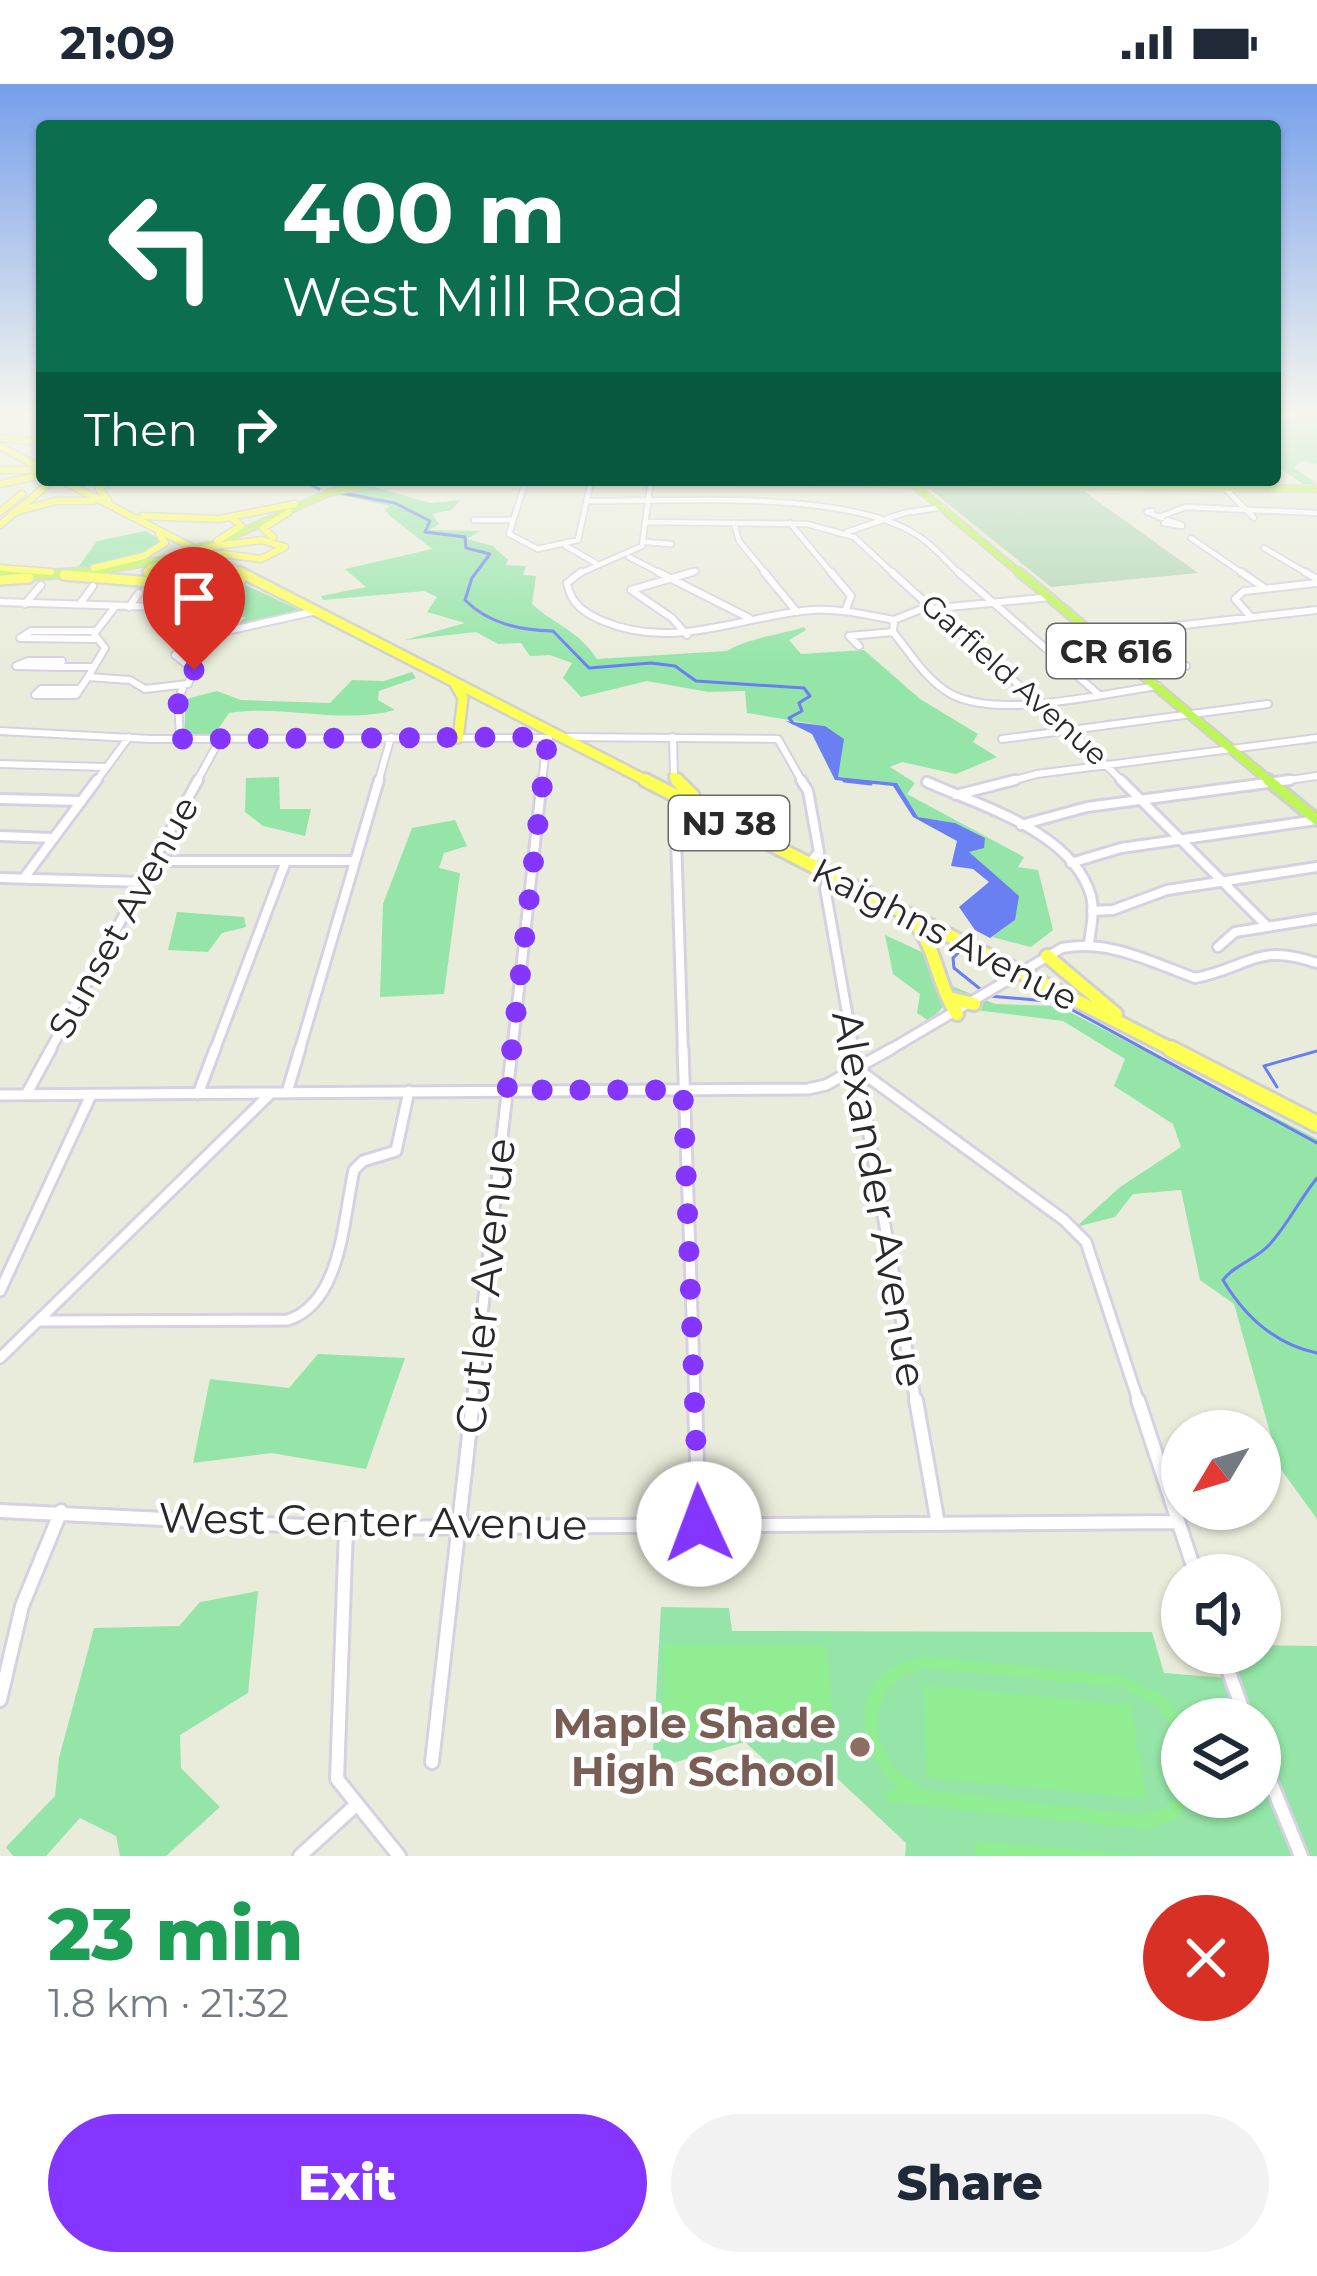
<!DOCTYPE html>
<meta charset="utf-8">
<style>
:root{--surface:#fff;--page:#f2f2f3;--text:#1f2937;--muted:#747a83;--accent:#8435ff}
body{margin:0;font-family:Montserrat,sans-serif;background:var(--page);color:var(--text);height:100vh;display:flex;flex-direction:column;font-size:45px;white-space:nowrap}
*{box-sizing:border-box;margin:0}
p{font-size:39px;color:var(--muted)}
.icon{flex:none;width:66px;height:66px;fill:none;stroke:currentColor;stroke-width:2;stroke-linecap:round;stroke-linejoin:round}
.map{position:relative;height:1772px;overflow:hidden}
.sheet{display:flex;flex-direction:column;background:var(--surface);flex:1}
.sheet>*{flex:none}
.banner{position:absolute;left:36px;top:36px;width:1245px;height:366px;border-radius:12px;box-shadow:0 3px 9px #0004;background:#0b6e4f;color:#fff;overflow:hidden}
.needle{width:78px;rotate:232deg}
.buttons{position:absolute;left:1161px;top:1326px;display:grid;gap:24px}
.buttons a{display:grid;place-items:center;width:120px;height:120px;border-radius:50%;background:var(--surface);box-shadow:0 3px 9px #0004;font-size:60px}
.pin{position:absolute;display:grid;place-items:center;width:102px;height:102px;color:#fff;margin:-123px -51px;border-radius:50% 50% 50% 0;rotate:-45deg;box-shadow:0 0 12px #0007}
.pin .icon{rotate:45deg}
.me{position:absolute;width:132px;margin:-66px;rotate:358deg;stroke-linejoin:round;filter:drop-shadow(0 0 9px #0008)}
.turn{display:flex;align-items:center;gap:42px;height:252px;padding:0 48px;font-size:54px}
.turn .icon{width:156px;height:156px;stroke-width:2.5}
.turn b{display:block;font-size:84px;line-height:102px}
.then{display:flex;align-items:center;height:114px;padding:0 48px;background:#0003;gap:24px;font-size:45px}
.round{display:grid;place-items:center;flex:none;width:126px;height:126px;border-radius:63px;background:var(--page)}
.summary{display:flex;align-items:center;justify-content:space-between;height:204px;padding:0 48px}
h1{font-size:72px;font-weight:800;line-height:90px;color:#1e9e55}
.button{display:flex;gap:24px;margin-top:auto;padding:24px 48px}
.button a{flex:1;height:138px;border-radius:72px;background:var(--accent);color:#fff;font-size:48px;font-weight:800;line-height:138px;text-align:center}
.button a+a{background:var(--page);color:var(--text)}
.status{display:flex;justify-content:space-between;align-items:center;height:84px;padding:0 60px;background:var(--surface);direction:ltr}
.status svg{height:33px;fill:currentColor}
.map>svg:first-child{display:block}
.green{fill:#95e5a8;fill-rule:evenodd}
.cemetery{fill:#b1d7b5}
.pitch{fill:#90ed91}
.water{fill:#6a7ff2}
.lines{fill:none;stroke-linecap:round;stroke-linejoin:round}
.stream{stroke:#6a7ff2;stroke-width:3}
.minor-far4-casing{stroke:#d7d0e3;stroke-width:8}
.minor-far3-casing{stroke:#d7d0e3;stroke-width:10}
.minor-far2-casing{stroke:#d7d0e3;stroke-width:14}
.minor-far1-casing{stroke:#d7d0e3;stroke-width:15}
.minor-casing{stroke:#d7d0e3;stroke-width:18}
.major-far2-casing{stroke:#d0d0d0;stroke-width:9}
.major-far1-casing{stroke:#d0d0d0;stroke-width:12}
.major-casing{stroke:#d0d0d0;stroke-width:16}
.highway-far3-casing{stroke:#d0d0d0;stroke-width:9}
.highway-far2-casing{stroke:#d0d0d0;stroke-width:14}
.highway-far1-casing{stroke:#d0d0d0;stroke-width:18}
.highway-casing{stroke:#d0d0d0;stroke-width:21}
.minor-far4{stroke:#fff;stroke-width:4.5}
.minor-far3{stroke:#fff;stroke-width:6}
.minor-far2{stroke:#fff;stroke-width:8}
.minor-far1{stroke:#fff;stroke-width:9}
.minor{stroke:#fff;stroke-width:12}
.major-far2{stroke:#bef557;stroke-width:6}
.major-far1{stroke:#bef557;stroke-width:8}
.major{stroke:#bef557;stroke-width:10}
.highway-far3{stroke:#fdff53;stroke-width:6}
.highway-far2{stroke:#fdff53;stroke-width:9}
.highway-far1{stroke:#fdff53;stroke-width:12}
.highway{stroke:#fdff53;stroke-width:15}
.major-bridge-casing{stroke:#d0d0d0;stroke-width:9;stroke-linecap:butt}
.highway-bridge-casing{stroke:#d0d0d0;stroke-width:9;stroke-linecap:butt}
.major-bridge{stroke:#bef557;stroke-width:6}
.highway-bridge{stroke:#fdff53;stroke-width:6}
.route{stroke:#8435ff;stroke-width:21;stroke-dasharray:0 37.8}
.education-dot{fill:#8d6e63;stroke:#fff;stroke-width:4.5}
.labels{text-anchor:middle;stroke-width:9;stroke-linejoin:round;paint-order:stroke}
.far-street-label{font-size:30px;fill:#292929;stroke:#fff}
.shield{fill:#fff;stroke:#696969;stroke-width:3}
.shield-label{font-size:33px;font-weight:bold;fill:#292929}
.street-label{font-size:36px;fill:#292929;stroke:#fff}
.near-street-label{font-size:42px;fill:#292929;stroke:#fff}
.near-education-label{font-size:42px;font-weight:bold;fill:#785e54;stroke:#fff;text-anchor:end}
</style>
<div class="status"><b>21:09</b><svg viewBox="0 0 49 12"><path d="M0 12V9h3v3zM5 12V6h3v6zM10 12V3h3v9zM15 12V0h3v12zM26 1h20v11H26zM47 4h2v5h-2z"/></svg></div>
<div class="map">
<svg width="1317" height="1772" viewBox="0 0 1317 1772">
<rect width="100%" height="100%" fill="#eaecdb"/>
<path class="green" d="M 1275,330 L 1317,334 L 1317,380 L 1302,377 L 1294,384 L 1317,400 L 1303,400 L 1275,381 Z
M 367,401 L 430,419 L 461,416 L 451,426 L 432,430 L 439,440 L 430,446 L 480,447 L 467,455 L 493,462 L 508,476 L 505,481 L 526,482 L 523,491 L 536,492 L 532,520 C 558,543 578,546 597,575 L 727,567 C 747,554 780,551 804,543 L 806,546 L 789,556 L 801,570 L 864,566 L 920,615 L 978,650 L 973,658 L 997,673 L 956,690 L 902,678 L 890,683 L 915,699 L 907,710 L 1024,773 L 1018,783 L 1038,786 L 1053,846 L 1031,863 L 992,853 L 1015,836 L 968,767 L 955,739 L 918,733 L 896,699 L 838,693 L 825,642 L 747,629 L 745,607 L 708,608 L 647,597 L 581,613 L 563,594 L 572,579 L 550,571 L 530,572 L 521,559 L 498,560 L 476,548 L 405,556 L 465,539 L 427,528 L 437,513 L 424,507 L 323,516 L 321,512 L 366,503 L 345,485 L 432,465 L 390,432 L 385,426 L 390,422 L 336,410 Z
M 146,447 L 159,455 L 158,462 L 144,471 L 76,486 L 97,457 Z
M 232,495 L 304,528 L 234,543 L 246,533 L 215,531 L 207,523 L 220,507 L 217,503 L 189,500 Z
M 412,588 L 416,594 L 379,607 L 378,616 L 395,626 C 340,641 283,620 229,629 L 212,654 L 184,652 L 186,615 L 217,607 L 241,616 L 330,619 L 352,596 L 384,597 Z
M 279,693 L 280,725 L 311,725 L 305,752 L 263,742 L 245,728 L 246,694 Z
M 455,736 L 467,762 L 444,769 L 439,784 L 460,789 L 444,910 L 380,913 L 383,820 L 412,744 Z
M 177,828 L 244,833 L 246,843 L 222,849 L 208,868 L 168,866 Z
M 885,851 L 922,868 L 933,894 L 995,920 L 1058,922 L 1317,1055 L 1317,1435 L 1280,1384 L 1234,1220 L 1200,1196 L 1181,1106 L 1133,1110 L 1115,1133 L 1076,1143 L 1120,1103 L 1181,1063 L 1173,1040 L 1114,1002 L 1125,975 L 1063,937 L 944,922 L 929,937 L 917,929 L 920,910 L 893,890 Z
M 318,1270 L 405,1274 L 366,1385 L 271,1369 L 193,1379 L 210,1295 L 289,1304 Z
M 258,1507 L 248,1609 L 180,1651 L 181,1684 L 220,1723 L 166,1772 L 120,1772 L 116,1752 L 80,1734 L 46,1772 L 13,1772 L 6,1763 L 55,1712 L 59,1674 L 94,1544 L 179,1542 L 200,1518 Z
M 661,1523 L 729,1524 L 732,1547 L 1152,1548 L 1164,1589 L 1228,1594 L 1225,1569 L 1260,1569 L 1260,1561 L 1317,1562 L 1317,1772 L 905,1772 L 906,1759 L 826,1684 L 792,1701 L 745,1658 L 652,1685 ZM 1182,1635 L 1260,1635 L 1260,1713 L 1182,1713 Z"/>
<path class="cemetery" d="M 926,402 L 1078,403 L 1198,489 L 1051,503 Z"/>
<path class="pitch" d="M 664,1560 L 826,1561 L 835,1655 L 664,1654 Z
M 931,1573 L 1123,1592 L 1162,1611 L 1183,1635 L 1182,1653 L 1157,1622 L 1121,1603 L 926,1584 L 904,1591 L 886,1607 L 877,1629 L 879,1657 L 894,1685 L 921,1705 L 1137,1731 L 1166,1724 L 1182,1707 L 1182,1713 L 1195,1715 L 1175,1736 L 1146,1745 L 887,1718 L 887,1705 L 898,1705 C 849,1660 850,1576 931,1573 Z
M 923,1601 L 1131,1621 L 1146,1715 L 927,1693 Z
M 974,1757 L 1153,1772 L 976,1772 Z"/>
<path class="water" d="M 786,637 L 825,642 L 844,655 L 838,693 L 897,699 L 918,733 L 955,739 L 985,754 L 984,764 L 969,768 L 1019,812 L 1015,836 L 990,854 L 975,846 L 959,823 L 989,798 L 973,785 L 951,782 L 957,757 L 913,733 L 893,702 L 835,696 L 812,650 Z"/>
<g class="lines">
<path class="stream" d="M 302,396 L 319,405
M 342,409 L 395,419 L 430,437 L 425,448 L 465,453 L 466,464 L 490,470 L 472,494 L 465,516 C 489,540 520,546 553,547 L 589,584 L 651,579 L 675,582 L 696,597 L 804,604 L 810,612 L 799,619 L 802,627 L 789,634 L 793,639
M 844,697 L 871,700
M 963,864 L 953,874 L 954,884 L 989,912 L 1058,918 L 1317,1059
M 1277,1003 L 1264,982 L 1317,967
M 1317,1094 C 1300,1115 1288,1140 1270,1160 C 1256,1176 1235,1180 1223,1196 C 1245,1233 1274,1260 1317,1269"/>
<defs>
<path id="minor-far4" d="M 349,396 L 355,398
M 526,396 L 509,450 L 538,465 L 578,456 L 590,401 L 585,396
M 1222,401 L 1254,434
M 586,417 C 672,418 849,404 920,453 C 935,463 948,479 961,491
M 1152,427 L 1147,428 L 1162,434
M 1159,433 L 1186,423 L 1317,429
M 474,436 L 512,436
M 1167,436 L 1182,441 L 1182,442 L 1164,439 Z
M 646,438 L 807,440 L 854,453 L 895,491
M 734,439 L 739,457 L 767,491
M 790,439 L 833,491
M 847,448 L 904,429 L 943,423
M 1191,454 L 1245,491
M 646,458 L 671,460
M 566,462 L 599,481
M 1264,464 L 1310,491
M 629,473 L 664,491
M 576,491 L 642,462 L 651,396
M 682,491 L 696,487"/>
<path id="minor-far3" d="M 581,488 L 567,499 C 571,520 584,529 603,537 C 674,567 740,532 812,526 C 839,524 867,531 894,536
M 658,488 L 749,534
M 764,488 L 797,528
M 831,488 L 851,512 L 845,527
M 892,488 C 969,560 1050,624 1124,699
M 958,488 L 1097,609
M 1241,488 L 1263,503
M 1305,488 L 1317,495
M 0,518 L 194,524 L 230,545
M 25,520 L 41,501
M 80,520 L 93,502
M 129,523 L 139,509
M 114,524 L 94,550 L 105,564 L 88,593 L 130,596 L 145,605 L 188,600 L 194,586 L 175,571 L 218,549 L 316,527
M 183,524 L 189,512
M 1251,533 L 1235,515 L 1244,507 L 1317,499
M 894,536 L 893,548 C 910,569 927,597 951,610 C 999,636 1105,609 1158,602
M 894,536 L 919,526 L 1051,513
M 95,547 L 31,547 L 20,554 L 95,555
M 687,551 L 672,534 L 631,506 L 693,488
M 1096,551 L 1317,526
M 859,562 L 849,552 L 893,548
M 28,577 L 62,577 L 60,583 L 16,582 Z
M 60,583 L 91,583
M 1140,587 L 1186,582
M 79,605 L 41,605 L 35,611 L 76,611 L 88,593
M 0,647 L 151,655 L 549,654
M 564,653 L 778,655 L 803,699
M 673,653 L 674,693
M 180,655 L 178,616 L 183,604
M 1002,655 L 1268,620
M 0,680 L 105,683
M 95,699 L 129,653
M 196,699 L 220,655
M 378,699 L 391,653
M 542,699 L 547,654
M 1004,699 L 1037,690 L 1317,654
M 1268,699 L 1317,692"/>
<path id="minor-far2" d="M 801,696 L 808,707 L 819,768 L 813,775
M 1121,696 L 1267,842
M 927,698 C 981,722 1073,748 1091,812 C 1095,827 1091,844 1089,859
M 956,711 L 1015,696
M 681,714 L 675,723 L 683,968
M 0,715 L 80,717
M 1021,741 L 1087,723 L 1290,696
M 0,752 L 53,754
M 155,777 L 355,777
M 1071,779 L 1121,764 L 1317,736
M 831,793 L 825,804 L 854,968
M 0,794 L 143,798
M 24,794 L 97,696
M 1092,827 L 1113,826 L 1167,806 L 1317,783
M 1218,863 L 1235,848 L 1317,835
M 49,968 L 198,696
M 214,968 L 286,777
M 299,968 L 379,696
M 512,968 L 542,696
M 886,968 L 1062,864 C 1109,855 1151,878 1195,894 C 1250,883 1257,858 1317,879"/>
<path id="minor-far1" d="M 683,965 L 695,1319
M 854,965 L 916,1319
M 856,984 L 1064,1136 L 1086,1158 L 1139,1319
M 287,1008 L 300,965
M 198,1010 L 215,965
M 0,1011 L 808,1005 L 826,1001 L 891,965
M 26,1011 L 51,965
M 0,1207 L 91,1011
M 40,1237 L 288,1236 C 342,1218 343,1135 354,1086 L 363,1077 L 396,1067 L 409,1007
M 0,1274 L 269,1011
M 472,1319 L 512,965"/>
<path id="minor" d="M 695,1316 L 699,1440
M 916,1316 L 938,1440
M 1138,1316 L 1196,1491
M 0,1427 L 346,1444 L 1178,1438
M 346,1444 L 337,1695 L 399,1772
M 1222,1569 L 1246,1635
M 0,1616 L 22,1522 L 61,1427
M 1260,1672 L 1301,1772
M 432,1678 L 473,1316
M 300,1772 L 356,1721"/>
<path id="major-far2" d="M 589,396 L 1317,405
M 914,401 L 1022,491
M 213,461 L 328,409 L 384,396
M 0,489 L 27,489
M 40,491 L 100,487 L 172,474"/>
<path id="major-far1" d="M 1019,488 L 1272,699
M 0,489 L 27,489
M 24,492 L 85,488"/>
<path id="major" d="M 1268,696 L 1317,736"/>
<path id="highway-far3" d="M 0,354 L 42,358
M 0,362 L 42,385
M 0,386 L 34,386
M 61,396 L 246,491
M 0,400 L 42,391
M 108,416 L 99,405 L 110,396
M 0,428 L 22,410
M 12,429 L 55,417 L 93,417
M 142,432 L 219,435 L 295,420
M 0,441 L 53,396
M 273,453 L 263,444 L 289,428
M 217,457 L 241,442 L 232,434
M 215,462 L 262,456 L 285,463 L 261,475 L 215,469
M 0,484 L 51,488
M 94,484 L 144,472 L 165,459 L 159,450
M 149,491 L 150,484 L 187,470"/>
<path id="highway-far2" d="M 148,488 L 157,496
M 240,488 L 651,699
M 64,491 L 164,499 L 221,492 L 241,495
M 0,496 L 29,494
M 456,602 L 463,614 L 458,654
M 674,693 L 680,699"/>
<path id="highway-far1" d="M 645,696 L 1177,968
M 677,696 L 693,712
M 915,839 C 937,866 937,900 957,930
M 1047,872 L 1116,930
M 949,914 L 974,920"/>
<path id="highway" d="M 1171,965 L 1317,1040"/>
</defs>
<use href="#minor-far4" class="minor-far4-casing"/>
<use href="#minor-far3" class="minor-far3-casing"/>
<use href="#minor-far2" class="minor-far2-casing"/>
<use href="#minor-far1" class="minor-far1-casing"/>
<use href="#minor" class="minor-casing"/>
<use href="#major-far2" class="major-far2-casing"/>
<use href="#major-far1" class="major-far1-casing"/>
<use href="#major" class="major-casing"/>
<use href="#highway-far3" class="highway-far3-casing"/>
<use href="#highway-far2" class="highway-far2-casing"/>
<use href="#highway-far1" class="highway-far1-casing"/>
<use href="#highway" class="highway-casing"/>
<use href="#minor-far4" class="minor-far4"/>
<use href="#minor-far3" class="minor-far3"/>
<use href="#minor-far2" class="minor-far2"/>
<use href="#minor-far1" class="minor-far1"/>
<use href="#minor" class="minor"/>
<use href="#major-far2" class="major-far2"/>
<use href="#major-far1" class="major-far1"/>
<use href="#major" class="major"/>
<use href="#highway-far3" class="highway-far3"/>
<use href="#highway-far2" class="highway-far2"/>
<use href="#highway-far1" class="highway-far1"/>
<use href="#highway" class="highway"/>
<defs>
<path id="major-bridge" d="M 183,468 L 210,460"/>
<path id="highway-bridge" d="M 198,466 L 215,462"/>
</defs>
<use href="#major-bridge" class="major-bridge-casing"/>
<use href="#highway-bridge" class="highway-bridge-casing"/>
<use href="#major-bridge" class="major-bridge"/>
<use href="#highway-bridge" class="highway-bridge"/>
</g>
<linearGradient id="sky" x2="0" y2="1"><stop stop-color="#759fec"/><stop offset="0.57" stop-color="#f6f6ef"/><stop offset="1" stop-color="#f6f6ef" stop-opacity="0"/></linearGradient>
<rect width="1317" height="578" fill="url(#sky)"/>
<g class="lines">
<path class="route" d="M 194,586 L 178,616 L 180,655 L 548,653 L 507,1006 L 683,1006 L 699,1440"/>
</g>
<circle class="education-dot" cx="860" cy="1663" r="12"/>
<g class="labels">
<g class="far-street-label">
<text transform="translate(1014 596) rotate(42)" y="10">Garfield Avenue</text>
</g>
<g class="shield">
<rect x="1047" y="540" width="138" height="54" rx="9"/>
<rect x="669" y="712" width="120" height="54" rx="9"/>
</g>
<g class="shield-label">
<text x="1116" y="579">CR 616</text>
<text x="729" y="751">NJ 38</text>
</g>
<g class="street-label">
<text transform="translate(123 833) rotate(-61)" y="13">Sunset Avenue</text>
<text transform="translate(945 850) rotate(27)" y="13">Kaighns Avenue</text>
</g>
<g class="near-street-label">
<text transform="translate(880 1115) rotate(80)" y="15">Alexander Avenue</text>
<text transform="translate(485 1202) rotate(-84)" y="15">Cutler Avenue</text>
<text transform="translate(373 1437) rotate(1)" y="15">West Center Avenue</text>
</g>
<g class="near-education-label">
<text x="836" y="1654">Maple Shade<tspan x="836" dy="48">High School</tspan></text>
</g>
</g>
</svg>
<div class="buttons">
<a><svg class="needle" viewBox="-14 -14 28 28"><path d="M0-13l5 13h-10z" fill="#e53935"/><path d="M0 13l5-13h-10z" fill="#747a83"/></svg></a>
<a><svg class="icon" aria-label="sound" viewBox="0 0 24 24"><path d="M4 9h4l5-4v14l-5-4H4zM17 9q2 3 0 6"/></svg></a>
<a><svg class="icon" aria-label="layers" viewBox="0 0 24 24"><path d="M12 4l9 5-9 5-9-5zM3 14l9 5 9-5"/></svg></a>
</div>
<div class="pin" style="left:194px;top:586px;background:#d93025"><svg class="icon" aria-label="arrive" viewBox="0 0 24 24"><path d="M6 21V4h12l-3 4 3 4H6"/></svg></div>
<svg class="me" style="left:699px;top:1440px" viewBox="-20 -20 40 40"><circle r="19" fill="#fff"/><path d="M0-13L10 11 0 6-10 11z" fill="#8435ff"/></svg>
<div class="banner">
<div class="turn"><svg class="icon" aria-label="left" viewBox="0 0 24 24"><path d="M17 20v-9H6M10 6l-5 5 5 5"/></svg><div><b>400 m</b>West Mill Road</div></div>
<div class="then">Then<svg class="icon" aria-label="right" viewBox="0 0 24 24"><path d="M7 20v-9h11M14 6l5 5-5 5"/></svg></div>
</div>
</div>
<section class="sheet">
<div class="summary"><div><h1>23 min</h1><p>1.8 km · 21:32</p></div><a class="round" style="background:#d93025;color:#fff"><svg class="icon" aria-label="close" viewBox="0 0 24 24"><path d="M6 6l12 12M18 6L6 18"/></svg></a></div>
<div class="button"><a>Exit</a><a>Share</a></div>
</section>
